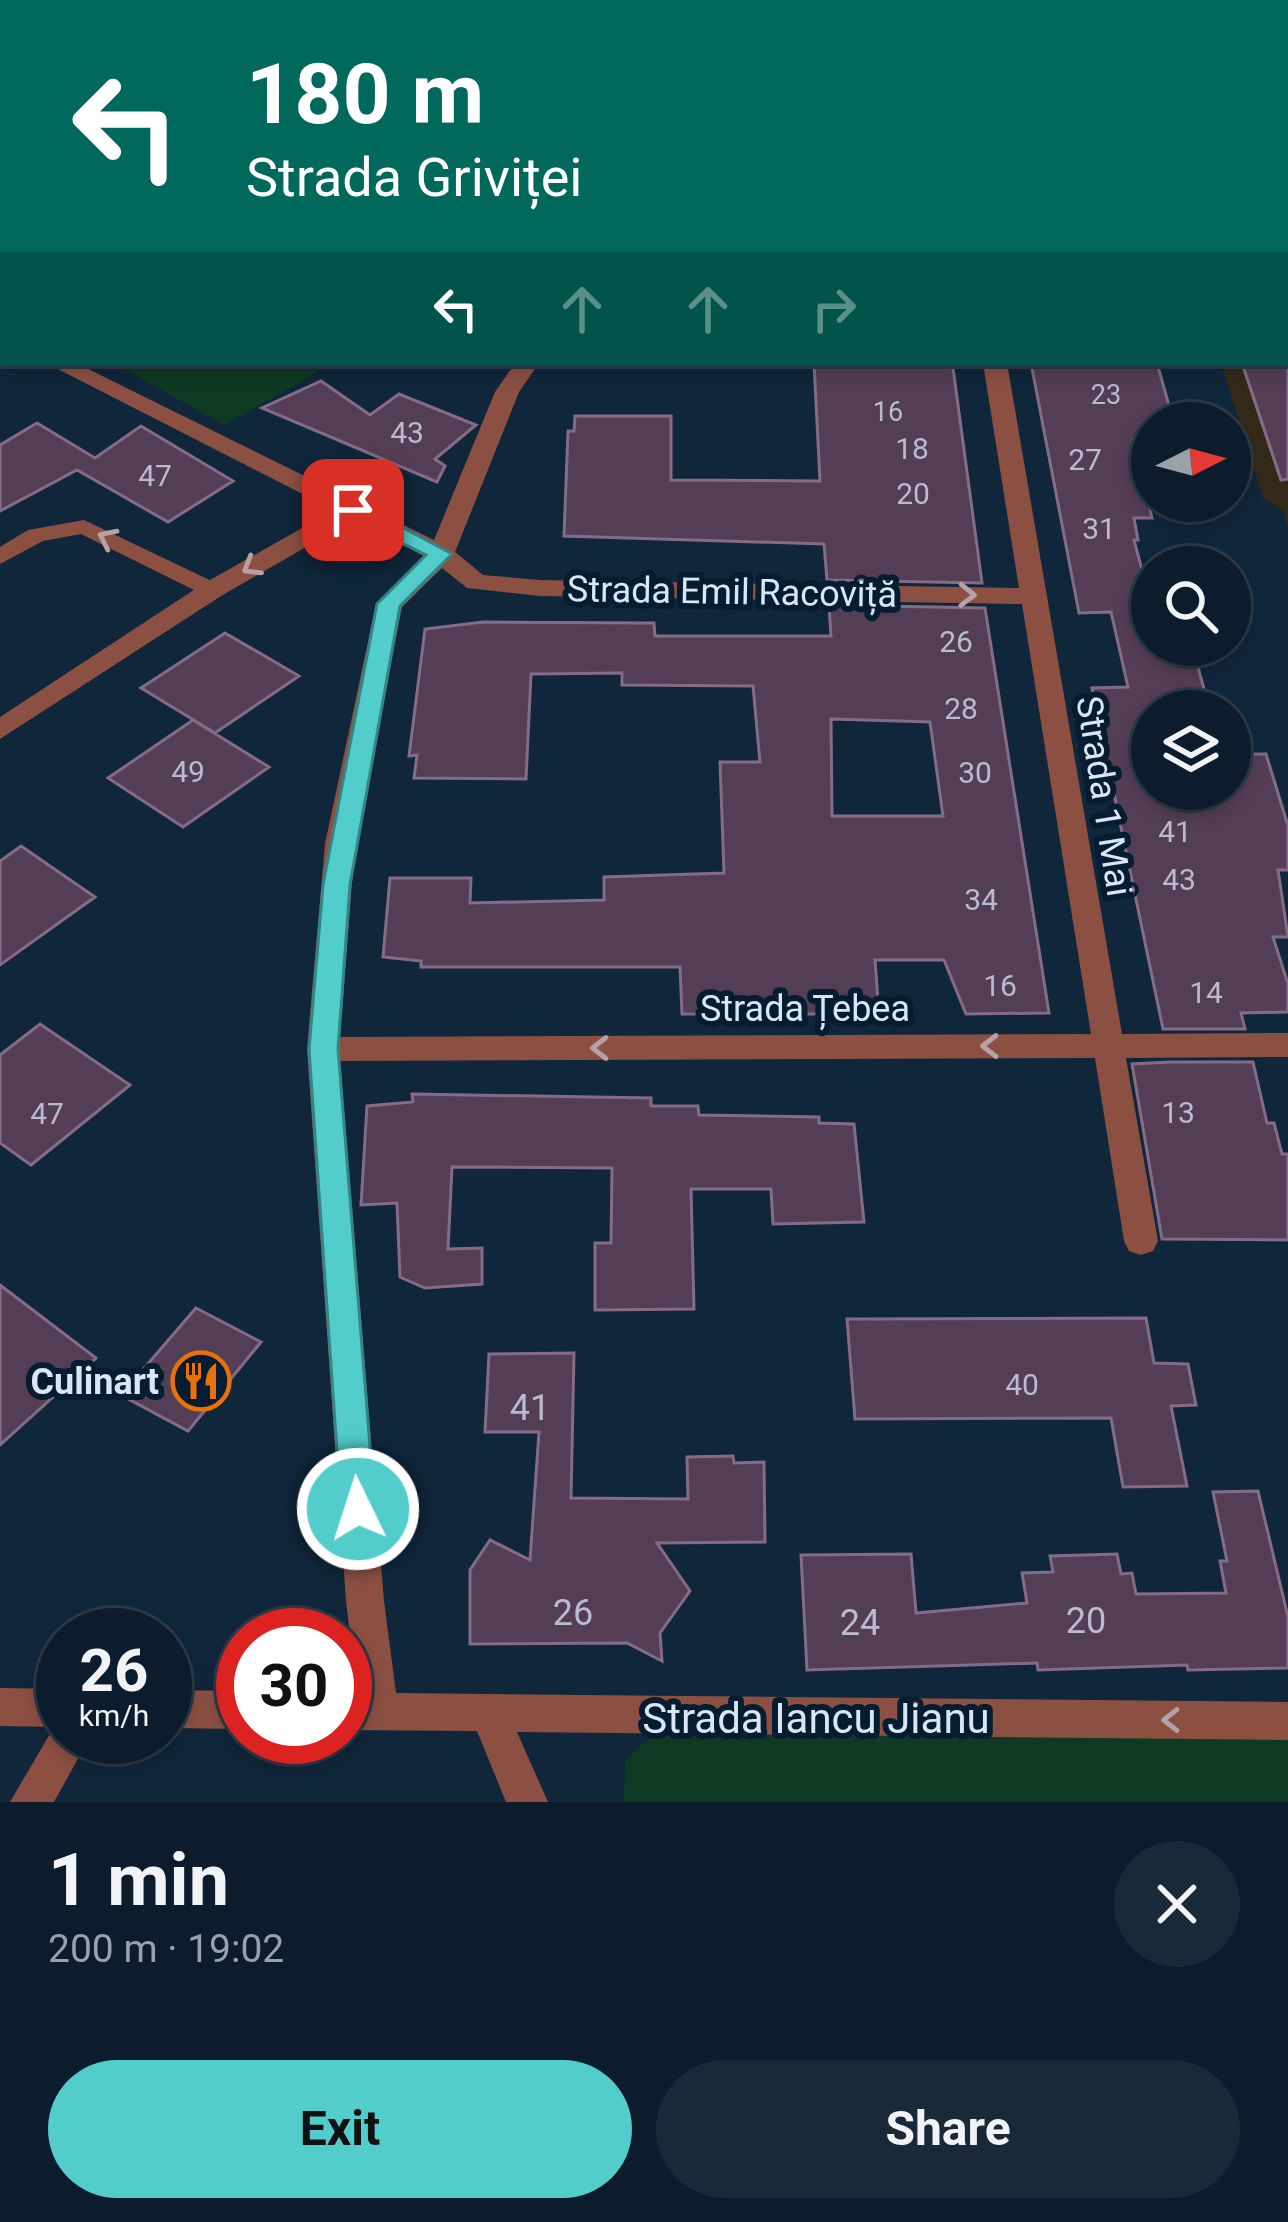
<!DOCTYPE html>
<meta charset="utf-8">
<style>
:root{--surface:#0c1c2c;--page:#1a2938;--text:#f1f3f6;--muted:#9aa1a9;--line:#2c3a48;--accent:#52cdcc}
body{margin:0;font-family:Roboto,sans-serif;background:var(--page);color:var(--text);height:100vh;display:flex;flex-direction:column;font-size:45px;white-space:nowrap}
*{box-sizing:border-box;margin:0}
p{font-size:39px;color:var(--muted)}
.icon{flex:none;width:66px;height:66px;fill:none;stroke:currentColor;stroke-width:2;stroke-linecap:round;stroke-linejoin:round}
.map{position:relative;height:1802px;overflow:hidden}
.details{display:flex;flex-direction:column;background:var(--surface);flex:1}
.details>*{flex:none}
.banner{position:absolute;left:0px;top:0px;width:1290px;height:366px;box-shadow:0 6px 18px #0003,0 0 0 3px var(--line);background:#00695c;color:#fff;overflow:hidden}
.needle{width:78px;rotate:84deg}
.controls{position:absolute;left:1131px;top:402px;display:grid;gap:24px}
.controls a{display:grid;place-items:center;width:120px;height:120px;border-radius:50%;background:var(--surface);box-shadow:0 6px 18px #0003,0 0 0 3px var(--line);font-size:60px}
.speed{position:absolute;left:36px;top:1608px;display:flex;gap:24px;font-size:60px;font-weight:700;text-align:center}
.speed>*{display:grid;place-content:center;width:156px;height:156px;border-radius:50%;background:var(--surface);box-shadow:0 6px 18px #0003,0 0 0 3px var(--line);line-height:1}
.speed small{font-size:30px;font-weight:400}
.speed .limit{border:18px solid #d22;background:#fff;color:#111}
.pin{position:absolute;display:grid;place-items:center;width:102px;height:102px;color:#fff;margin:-51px;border-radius:24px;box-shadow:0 6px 18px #0006}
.me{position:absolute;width:132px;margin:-66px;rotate:356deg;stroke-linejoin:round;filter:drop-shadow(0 0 9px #0008)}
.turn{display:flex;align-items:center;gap:42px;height:252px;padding:0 48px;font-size:54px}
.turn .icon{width:156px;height:156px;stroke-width:2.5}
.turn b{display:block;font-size:84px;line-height:102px}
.lanes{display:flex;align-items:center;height:114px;padding:0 48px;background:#0003;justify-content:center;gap:60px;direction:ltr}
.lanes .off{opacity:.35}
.round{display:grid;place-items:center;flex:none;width:126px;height:126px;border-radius:63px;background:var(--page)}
.summary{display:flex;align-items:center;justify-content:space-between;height:204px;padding:0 48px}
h1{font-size:72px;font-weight:700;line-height:90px}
.cta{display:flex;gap:24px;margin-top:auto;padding:24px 48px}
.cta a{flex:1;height:138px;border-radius:72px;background:var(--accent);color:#111;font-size:48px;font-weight:700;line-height:138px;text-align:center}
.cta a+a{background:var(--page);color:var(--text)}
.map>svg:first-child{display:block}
.education{fill:#342a1a}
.green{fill:#0e3923}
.building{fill:#543e56;stroke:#846c86;stroke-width:3;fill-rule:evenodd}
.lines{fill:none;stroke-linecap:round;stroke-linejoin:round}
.lane{fill:#8c5043;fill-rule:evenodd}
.street{fill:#8c5043;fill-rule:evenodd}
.secondary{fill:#c76753;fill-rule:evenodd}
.primary{fill:#f4785e;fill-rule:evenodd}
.oneway{stroke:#b6a2a5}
.route{fill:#52cdcc;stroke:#358585;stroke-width:3}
.labels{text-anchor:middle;stroke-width:12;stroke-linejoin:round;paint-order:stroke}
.far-number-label{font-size:27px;fill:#b8bccd}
.number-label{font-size:30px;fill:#b8bccd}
.street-label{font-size:36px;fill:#d9e6f5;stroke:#061c30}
.poi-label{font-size:36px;font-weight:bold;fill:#d9e6f5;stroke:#061c30;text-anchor:end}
.near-number-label{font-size:36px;fill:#b8bccd}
.near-street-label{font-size:42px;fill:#d9e6f5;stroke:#061c30}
</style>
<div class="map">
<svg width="1288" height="1802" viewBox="0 0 1288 1802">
<rect width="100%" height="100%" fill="#10263b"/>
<path class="education" d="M 1288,231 L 1288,527 L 1283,511 L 1263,498 L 1221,363 L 1287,363 Z"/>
<path class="green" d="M 113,363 L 317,363 L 315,374 L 224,425 Z
M 665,1732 L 1288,1737 L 1288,1802 L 624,1802 L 625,1761 L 644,1742 Z"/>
<path class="building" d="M 814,363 L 953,368 L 982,583 L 827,580 L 824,544 L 564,536 L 568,431 L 574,431 L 575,416 L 671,416 L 671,480 L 820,481 Z
M 1031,363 L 1157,363 L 1174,423 L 1152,423 L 1152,440 L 1133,440 L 1152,518 L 1134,518 L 1138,540 L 1134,540 L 1152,608 L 1152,645 L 1192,645 L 1210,711 L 1152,711 L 1152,721 L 1145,722 L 1152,789 L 1230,789 L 1230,754 L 1266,754 L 1288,826 L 1288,870 L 1278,870 L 1288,937 L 1273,937 L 1288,984 L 1288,1012 L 1241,1013 L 1245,1029 L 1163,1029 L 1092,688 L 1128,687 L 1111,612 L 1079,613 Z
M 1242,363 L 1288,363 L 1288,479 L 1281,480 Z
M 321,381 L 370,415 L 399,394 L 476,425 L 435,459 L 445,466 L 437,482 L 262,408 Z
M 37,423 L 95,458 L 141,426 L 233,481 L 168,522 L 77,470 L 0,511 L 0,445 Z
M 829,605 L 985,608 L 1049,1013 L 966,1014 L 944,960 L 875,960 L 879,1014 L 682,1014 L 680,967 L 421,967 L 421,961 L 383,957 L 390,878 L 471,878 L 470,903 L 604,900 L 604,877 L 724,873 L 720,762 L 760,762 L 753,686 L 622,685 L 622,673 L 531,674 L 526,779 L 414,778 L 417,755 L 409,756 L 425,629 L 483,622 L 654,623 L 655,636 L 831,636 ZM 831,719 L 930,722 L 943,816 L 832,816 Z
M 225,633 L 299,676 L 215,733 L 141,688 Z
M 193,720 L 269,767 L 183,827 L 108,778 Z
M 21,846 L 95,897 L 0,965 L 0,861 Z
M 40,1024 L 130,1085 L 31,1165 L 0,1143 L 0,1055 Z
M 1171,1062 L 1253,1062 L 1267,1123 L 1274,1123 L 1282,1154 L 1288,1154 L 1288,1240 L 1162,1239 L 1132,1064 Z
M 412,1094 L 651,1098 L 651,1106 L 698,1106 L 699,1115 L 819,1117 L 819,1123 L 854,1124 L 864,1222 L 773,1224 L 771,1189 L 691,1189 L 694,1309 L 595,1310 L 595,1243 L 611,1243 L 612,1168 L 452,1167 L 448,1249 L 482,1248 L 482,1284 L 425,1288 L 400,1277 L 397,1203 L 361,1205 L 367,1106 L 413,1102 Z
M 0,1285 L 96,1358 L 0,1445 Z
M 196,1308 L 261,1342 L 188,1431 L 121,1395 Z
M 1146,1318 L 1154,1363 L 1188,1364 L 1196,1405 L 1171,1406 L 1187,1486 L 1123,1487 L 1111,1418 L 855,1419 L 847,1319 Z
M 574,1353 L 571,1498 L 688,1499 L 687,1457 L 733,1456 L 734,1463 L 764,1462 L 765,1542 L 657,1543 L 690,1591 L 660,1633 L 662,1661 L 627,1643 L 470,1644 L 470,1570 L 490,1540 L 530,1560 L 539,1432 L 485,1432 L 489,1354 Z
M 1258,1491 L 1288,1617 L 1288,1668 L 1188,1670 L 1187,1665 L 1038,1670 L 1037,1663 L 807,1670 L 801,1555 L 911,1554 L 916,1613 L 1027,1603 L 1022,1573 L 1053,1572 L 1050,1556 L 1117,1554 L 1121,1574 L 1132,1573 L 1136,1594 L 1226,1593 L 1220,1561 L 1227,1561 L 1213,1492 Z"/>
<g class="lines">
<path class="lane" d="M 500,0 L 522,0 L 497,3 Z
M 3,140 L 3,154 L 0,155 L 0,141 Z
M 84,520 L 220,585 L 224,590 L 212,597 L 204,595 L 81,534 L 43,541 L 0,564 L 0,547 L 28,530 Z"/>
<path class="street" d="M 46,363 L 76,363 L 434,540 L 495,392 L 515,363 L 539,363 L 519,392 L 455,552 L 483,575 L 540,580 L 1019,588 L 983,363 L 1007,363 L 1122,1034 L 1288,1033 L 1288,1057 L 1126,1058 L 1158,1241 L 1153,1251 L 1141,1255 L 1129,1251 L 1124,1241 L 1095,1058 L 340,1061 L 384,1601 L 396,1693 L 1288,1702 L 1288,1740 L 517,1732 L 548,1802 L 506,1802 L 477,1731 L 345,1730 L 345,1692 L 357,1692 L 346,1601 L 307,1049 L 325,844 L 376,604 L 424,556 L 353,520 L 221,596 L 0,739 L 0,717 L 203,584 L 334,510 ZM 442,568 L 467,588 L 540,596 L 1022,604 L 1091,1034 L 340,1037 L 355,844 L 402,607 Z
M 0,1688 L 63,1689 L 63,1737 L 90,1737 L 54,1802 L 10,1802 L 54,1727 L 0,1726 Z
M 165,1690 L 243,1691 L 243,1729 L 165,1728 Z"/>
<path class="secondary" d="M 3,55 L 3,69 L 0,70 L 0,56 Z"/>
<path class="primary" d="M 3,344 L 3,359 L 0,360 L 0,345 Z"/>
</g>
<defs><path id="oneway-chevron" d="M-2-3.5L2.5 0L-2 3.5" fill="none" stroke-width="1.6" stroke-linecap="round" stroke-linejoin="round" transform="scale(3)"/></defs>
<g class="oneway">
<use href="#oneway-chevron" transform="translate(107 538) rotate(-154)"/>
<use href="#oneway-chevron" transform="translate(251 567) rotate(149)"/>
<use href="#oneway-chevron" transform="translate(967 595) rotate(1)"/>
<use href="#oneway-chevron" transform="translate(990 1046) rotate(180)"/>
<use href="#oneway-chevron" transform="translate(600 1048) rotate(180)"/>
<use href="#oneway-chevron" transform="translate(1171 1720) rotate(-180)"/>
</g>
<path class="route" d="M 345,505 L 361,505 L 452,554 L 400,606 L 350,885 L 338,1049 L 375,1509 L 370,1519 L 358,1524 L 346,1519 L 341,1509 L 309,1049 L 323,885 L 377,604 L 426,555 L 345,515 Z"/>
<defs>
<symbol id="restaurant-ring" viewBox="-11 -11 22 22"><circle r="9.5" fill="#061c30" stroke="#e8710a" stroke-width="1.5"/><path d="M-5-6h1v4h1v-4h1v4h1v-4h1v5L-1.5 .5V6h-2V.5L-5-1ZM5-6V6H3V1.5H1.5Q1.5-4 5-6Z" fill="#e8710a"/></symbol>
</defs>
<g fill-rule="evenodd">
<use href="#restaurant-ring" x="168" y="1348" width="66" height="66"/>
</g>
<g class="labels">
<g class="far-number-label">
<text x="1106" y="404">23</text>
<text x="888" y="421">16</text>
</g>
<g class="number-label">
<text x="407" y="443">43</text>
<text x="912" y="459">18</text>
<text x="1085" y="470">27</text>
<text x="155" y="486">47</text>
<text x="913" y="504">20</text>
<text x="1099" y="539">31</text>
<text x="956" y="652">26</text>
<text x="961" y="719">28</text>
<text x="188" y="782">49</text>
<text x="975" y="783">30</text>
<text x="1175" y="842">41</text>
<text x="1179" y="890">43</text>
<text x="981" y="910">34</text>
<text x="1000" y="996">16</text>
<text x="1206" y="1003">14</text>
<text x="1178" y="1123">13</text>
<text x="47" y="1124">47</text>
<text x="1022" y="1395">40</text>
</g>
<g class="street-label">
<text transform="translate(732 591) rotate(1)" y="13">Strada Emil Racoviță</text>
<text transform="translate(1105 796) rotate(81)" y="13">Strada 1 Mai</text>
<text x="805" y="1021">Strada Țebea</text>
</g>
<g class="poi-label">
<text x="159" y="1394">Culinart</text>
</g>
<g class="near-number-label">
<text x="530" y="1420">41</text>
<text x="573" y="1625">26</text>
<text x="1086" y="1633">20</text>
<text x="860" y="1635">24</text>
</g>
<g class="near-street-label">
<text x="816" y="1733">Strada Iancu Jianu</text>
</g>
</g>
</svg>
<div class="controls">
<a><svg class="needle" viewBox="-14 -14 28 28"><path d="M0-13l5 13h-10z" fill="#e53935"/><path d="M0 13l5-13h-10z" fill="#9aa1a9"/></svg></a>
<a><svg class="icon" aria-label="search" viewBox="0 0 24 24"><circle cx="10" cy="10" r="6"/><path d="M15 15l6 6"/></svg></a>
<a><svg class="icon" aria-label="layers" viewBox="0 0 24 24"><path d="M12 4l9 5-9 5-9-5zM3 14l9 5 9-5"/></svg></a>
</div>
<div class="speed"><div>26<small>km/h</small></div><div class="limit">30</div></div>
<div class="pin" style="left:353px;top:510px;background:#d93025"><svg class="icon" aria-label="arrive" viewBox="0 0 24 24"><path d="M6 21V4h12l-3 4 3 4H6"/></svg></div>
<svg class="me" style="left:358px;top:1509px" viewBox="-20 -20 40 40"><circle r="17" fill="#52cdcc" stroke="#fff" stroke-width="3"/><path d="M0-11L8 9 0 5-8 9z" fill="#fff"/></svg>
<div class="banner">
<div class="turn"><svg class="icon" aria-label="left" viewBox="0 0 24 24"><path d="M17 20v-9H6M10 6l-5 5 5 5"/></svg><div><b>180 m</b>Strada Griviței</div></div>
<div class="lanes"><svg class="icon" aria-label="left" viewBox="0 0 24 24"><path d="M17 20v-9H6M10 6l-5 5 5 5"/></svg><svg class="icon off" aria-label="ahead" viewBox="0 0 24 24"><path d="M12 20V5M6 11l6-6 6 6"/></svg><svg class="icon off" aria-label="ahead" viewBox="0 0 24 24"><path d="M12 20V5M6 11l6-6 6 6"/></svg><svg class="icon off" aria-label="right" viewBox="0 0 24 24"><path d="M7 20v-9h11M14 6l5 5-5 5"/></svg></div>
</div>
</div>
<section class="details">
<div class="summary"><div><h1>1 min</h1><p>200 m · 19:02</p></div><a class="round"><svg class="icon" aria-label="close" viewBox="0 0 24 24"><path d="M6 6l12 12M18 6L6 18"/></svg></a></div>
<div class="cta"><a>Exit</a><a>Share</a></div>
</section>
